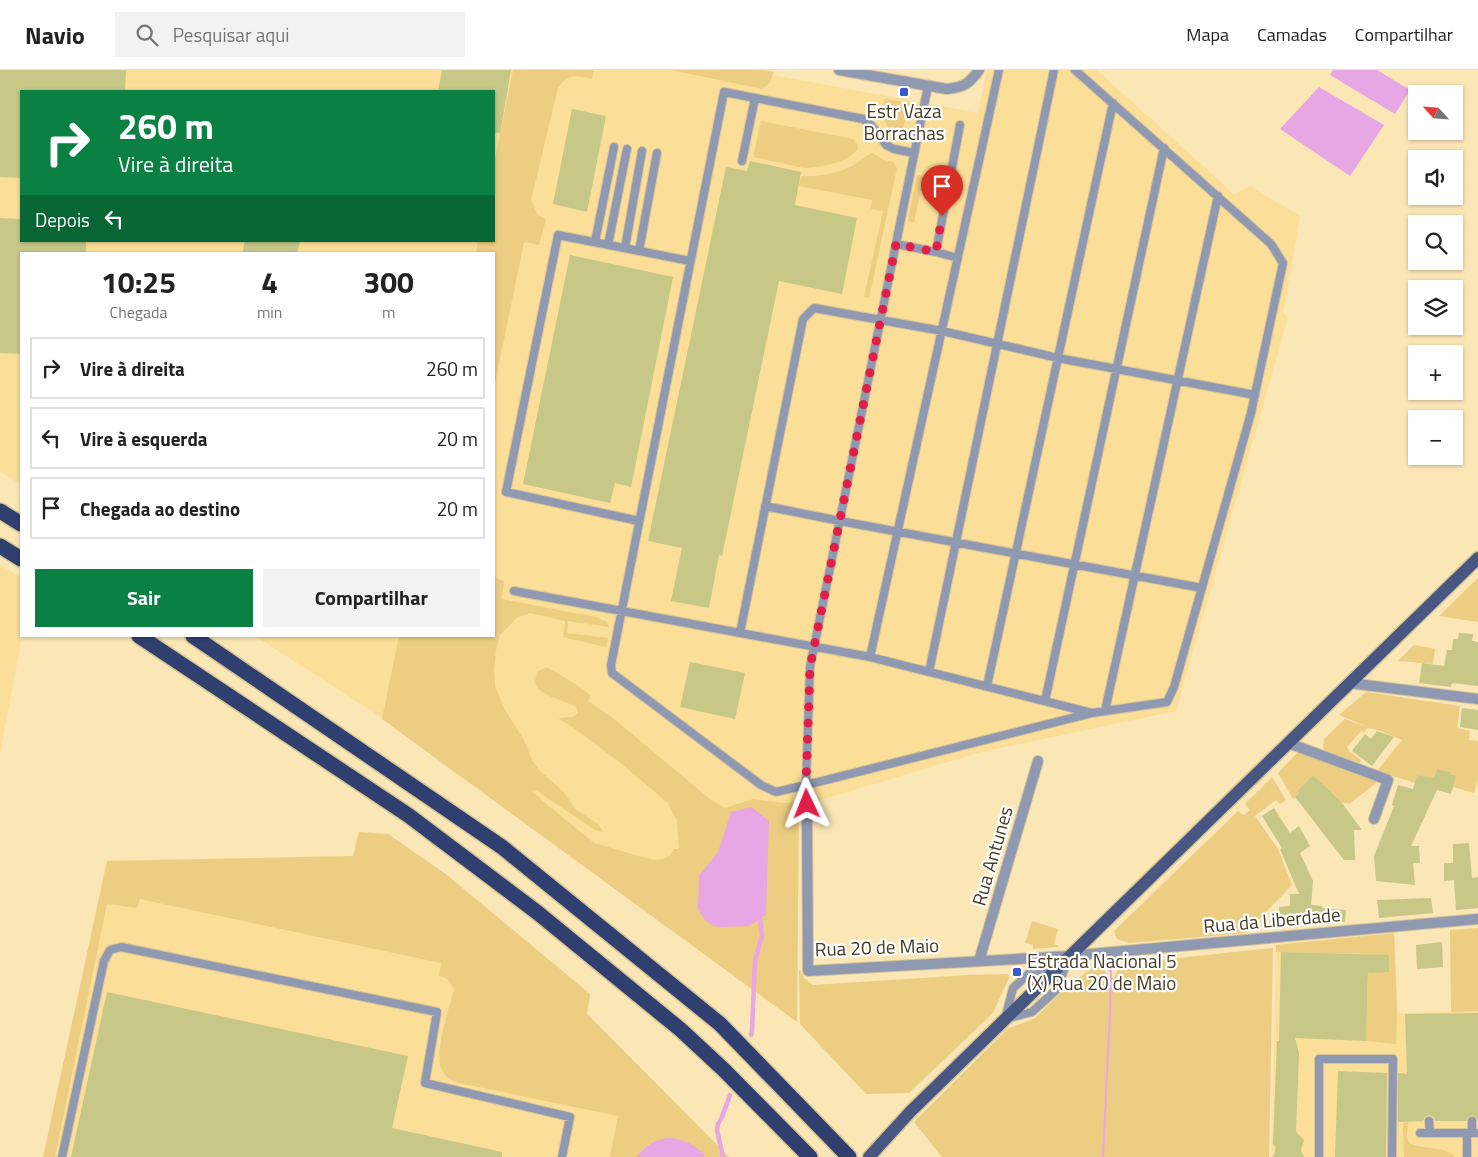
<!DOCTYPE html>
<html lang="pt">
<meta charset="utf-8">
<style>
:root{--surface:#fff;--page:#f2f2f2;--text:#222;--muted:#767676;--line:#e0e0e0;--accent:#0b8043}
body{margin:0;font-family:"Titillium Web",sans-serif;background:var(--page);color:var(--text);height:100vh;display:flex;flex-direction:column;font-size:19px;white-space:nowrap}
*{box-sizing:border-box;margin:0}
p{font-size:16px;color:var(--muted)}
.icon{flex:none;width:28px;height:28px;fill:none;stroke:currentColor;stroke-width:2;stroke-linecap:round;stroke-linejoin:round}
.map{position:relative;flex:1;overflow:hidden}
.drawer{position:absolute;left:20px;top:182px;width:475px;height:385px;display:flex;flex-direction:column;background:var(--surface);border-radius:0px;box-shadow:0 1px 4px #0004}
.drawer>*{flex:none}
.guide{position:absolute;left:20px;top:20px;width:475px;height:152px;border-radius:0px;box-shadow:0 1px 4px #0004;background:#0b8043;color:#fff;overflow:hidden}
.needle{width:32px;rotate:296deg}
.buttons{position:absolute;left:1408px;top:15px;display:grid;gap:10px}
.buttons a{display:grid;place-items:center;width:55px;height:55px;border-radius:0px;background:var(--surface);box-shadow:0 1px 4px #0004;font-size:25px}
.pin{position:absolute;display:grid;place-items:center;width:42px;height:42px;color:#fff;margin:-51px -21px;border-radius:50% 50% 50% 0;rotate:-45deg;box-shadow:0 0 5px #0007}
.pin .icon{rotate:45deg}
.me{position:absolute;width:55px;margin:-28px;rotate:358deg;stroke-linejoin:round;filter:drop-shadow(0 0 4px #0008)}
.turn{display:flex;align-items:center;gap:18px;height:105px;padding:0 15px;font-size:22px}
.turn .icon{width:65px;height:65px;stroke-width:2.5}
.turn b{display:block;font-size:35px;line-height:42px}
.then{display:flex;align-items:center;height:48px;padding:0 15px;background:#0003;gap:10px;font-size:19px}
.eta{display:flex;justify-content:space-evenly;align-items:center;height:85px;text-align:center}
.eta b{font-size:30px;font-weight:700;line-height:35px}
.button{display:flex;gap:10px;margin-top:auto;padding:10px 15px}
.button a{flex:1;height:58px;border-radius:0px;background:var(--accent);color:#fff;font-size:20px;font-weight:700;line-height:58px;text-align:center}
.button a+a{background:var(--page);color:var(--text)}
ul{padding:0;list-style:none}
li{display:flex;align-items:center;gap:15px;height:62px;margin:0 10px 8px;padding:0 5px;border:2px solid var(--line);border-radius:0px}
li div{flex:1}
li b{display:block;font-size:19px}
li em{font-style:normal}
header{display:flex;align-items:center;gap:30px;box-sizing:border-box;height:70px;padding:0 25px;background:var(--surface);border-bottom:1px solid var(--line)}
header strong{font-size:24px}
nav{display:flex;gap:28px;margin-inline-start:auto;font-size:18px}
.search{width:350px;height:45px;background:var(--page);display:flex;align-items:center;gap:12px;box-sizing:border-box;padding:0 18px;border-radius:0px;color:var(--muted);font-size:19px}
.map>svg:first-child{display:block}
.built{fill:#fbde97;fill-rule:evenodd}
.green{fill:#eccd82}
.water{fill:#e7a6e4}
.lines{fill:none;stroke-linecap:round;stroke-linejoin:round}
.stream{stroke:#e7a6e4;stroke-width:4.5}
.building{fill:#c7c787}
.service-casing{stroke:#d7c497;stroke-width:10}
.minor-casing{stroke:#d7c497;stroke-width:12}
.primary-casing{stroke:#d7c497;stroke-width:15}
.motorway-casing{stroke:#d7c497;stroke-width:18}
.service{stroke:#8f99b1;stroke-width:8}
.minor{stroke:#8f99b1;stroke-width:10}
.primary{stroke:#475781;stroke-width:12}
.motorway{stroke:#2f3f6f;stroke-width:15}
.route{stroke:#e11d48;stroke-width:9;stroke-dasharray:0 16.2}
.poi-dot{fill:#3b59cb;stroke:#fff;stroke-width:2}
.labels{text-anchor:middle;stroke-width:4.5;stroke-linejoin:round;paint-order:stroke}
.poi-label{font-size:19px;fill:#453a21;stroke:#fff}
.street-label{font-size:19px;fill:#453a21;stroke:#fff}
</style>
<header>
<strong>Navio</strong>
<div class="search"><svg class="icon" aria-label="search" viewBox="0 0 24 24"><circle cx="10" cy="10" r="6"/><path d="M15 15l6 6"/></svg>Pesquisar aqui</div>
<nav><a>Mapa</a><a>Camadas</a><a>Compartilhar</a></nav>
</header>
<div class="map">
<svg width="1478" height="1087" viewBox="0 0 1478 1087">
<rect width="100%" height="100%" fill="#fbe6b5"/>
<path class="built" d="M 0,0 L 746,0 L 978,43 L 987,0 L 1097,0 L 1234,124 L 1250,116 L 1300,146 L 1283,243 L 1288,247 L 1176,641 L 981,682 L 797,737 L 797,897 L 387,651 L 255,566 L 494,566 L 494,184 L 21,184 L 21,415 L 0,401 ZM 21,21 L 494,21 L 494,171 L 21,171 Z
M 0,495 L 21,507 L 21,566 L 22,566 L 0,684 Z
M 359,762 L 447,805 L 590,924 L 587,944 L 729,1087 L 44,1087 L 107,791 L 194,789 L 289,790 L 353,786 Z
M 1394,863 L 1398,943 L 1478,941 L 1478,1087 L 1272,1087 L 1276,875 Z"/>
<path class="green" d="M 513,0 L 594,0 L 592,9 C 576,6 568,3 558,18 L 531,130 L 538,145 L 546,149 L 539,175 L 524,172 L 494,318 L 494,184 L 476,184 L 478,171 L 494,171 L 494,94 Z
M 671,0 L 763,0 L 774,2 L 770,13 L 762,19 Z
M 885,29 L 909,33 L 902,63 L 899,65 L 893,64 L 882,47 L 881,44 Z
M 761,51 L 853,69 L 857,74 L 858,79 C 849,92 820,98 804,98 L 753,87 Z
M 872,83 L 884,90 L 893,92 L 897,98 L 869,228 L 864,227 L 883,141 L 871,139 L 872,130 L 799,116 L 801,106 C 819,107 836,104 852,96 C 859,92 865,86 872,83 Z
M 917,105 L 924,106 L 914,152 L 908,151 Z
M 494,507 L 504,511 L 502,529 L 596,547 L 607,552 L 609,557 L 568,551 L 567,563 L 608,568 L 606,577 L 563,567 L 565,551 L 530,543 L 518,547 L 500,565 L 496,580 L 494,600 L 495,616 L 505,640 L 524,670 L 532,690 L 539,700 L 564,722 L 575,739 L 598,754 L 603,762 L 595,760 L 537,721 L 532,722 L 594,773 L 653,790 L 664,789 L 670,785 L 674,779 L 679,779 L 677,751 L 668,733 L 618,691 L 574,658 L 559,649 L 561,648 L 573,647 L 578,643 L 576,637 C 566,631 543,626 537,617 C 534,612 536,607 537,602 L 546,597 L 574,613 L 591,626 L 588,631 L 613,648 L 710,729 L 725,738 L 753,729 L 784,733 L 797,732 L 799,738 L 797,952 L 382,649 L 399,566 L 494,566 Z
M 1478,508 L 1478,552 L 1439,546 Z
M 1414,575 L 1435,579 L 1433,594 L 1398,591 Z
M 1366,622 L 1460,636 L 1457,658 L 1470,661 L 1469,670 L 1478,671 L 1478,710 L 1474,723 L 1453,717 L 1456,706 L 1451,704 L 1451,702 L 1437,699 L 1434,708 L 1417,705 L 1415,713 L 1377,701 L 1402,670 L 1378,660 L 1367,658 L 1364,663 L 1361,661 L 1347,677 L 1349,681 L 1361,690 L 1359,694 L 1325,681 L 1323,678 L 1324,669 L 1345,649 L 1370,658 L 1339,645 Z
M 1299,681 L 1376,710 L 1376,713 L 1349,734 L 1339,732 L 1313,705 L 1297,721 L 1299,723 L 1293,729 L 1278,703 Z
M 1272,707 L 1286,730 L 1280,734 L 1276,730 L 1255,746 L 1278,779 L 1292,815 L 1246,863 L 1129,873 L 1117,869 L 1114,861 L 1238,741 L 1244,745 L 1250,740 L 1245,734 Z
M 359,762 L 388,764 L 447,805 L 590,924 L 587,944 L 729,1087 L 610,1087 L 618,1046 L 459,1013 C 453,1011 447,1009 443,1002 C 432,987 449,938 454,920 C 451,911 447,908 439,905 L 441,893 L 140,829 L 137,838 L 107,834 L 55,1087 L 43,1087 L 107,791 L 353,786 Z
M 1032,851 L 1058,859 L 1054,874 L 1059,876 L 1057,877 L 1033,879 L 1033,875 L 1025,873 Z
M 1478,858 L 1478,941 L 1451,942 L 1450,860 Z
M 1394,863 L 1397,943 L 1396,974 L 1366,971 L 1369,884 L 1276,882 L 1276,875 Z
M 1273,878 L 1269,1087 L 942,1087 L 914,1052 L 1007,959 L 1035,948 L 1065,918 L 1100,892 L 1108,907 L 1114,908 L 1121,894 Z
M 799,899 L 804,908 L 813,915 L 968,905 L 1008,904 L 1009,908 L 993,943 L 909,1023 L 866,1024 L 800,954 Z
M 1408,1052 L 1407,1067 L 1409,1073 C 1423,1080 1447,1076 1455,1087 L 1404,1087 L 1403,1053 Z"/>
<path class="water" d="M 1333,0 L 1377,0 L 1410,20 L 1395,44 L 1330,5 Z
M 1319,17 L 1384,55 L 1350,106 L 1280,59 Z
M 751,737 L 769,751 L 766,845 L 749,856 L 723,857 L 713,856 L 704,849 L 698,839 L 699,806 L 718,782 L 731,742 Z
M 1108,895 L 1112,895 L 1111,943 L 1104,1087 L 1102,1087 L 1109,943 L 1110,902 L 1107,900 Z
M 669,1068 C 684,1069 696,1075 706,1087 L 637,1087 C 645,1076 655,1069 669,1068 Z"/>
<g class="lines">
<path class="stream" d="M 751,965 L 752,961 L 755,890 L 762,866 L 760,849
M 723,1087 L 717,1060 L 718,1054 L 722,1047 L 730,1025"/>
</g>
<path class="building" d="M 0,0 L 126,0 L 125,21 L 21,21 L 21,108 L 0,107 Z
M 442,0 L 511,0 L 500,63 L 494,63 L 494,21 L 438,21 Z
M 572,39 L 606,46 L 587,142 L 553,134 Z
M 750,91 L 801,102 L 795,135 L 857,148 L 842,224 L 779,211 L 722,486 L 719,485 L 709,538 L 671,531 L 682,478 L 648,471 L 726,97 L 747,101 Z
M 0,148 L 21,149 L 21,171 L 86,171 L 86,184 L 21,184 L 21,284 L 0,283 Z
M 245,171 L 300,171 L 297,184 L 242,184 Z
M 570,185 L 673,207 L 631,417 L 615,413 L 610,433 L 523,414 Z
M 1459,563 L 1473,564 L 1472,571 L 1478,572 L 1478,616 L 1452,613 L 1451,617 L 1419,613 L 1422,593 L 1444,596 L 1447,580 L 1452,580 L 1453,569 L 1458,569 Z
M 690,592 L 745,603 L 735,649 L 680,637 Z
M 1462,638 L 1478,640 L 1478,660 L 1460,657 Z
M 1377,661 L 1394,667 L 1372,696 L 1352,681 L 1365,664 L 1371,669 Z
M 1437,699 L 1451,702 L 1451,704 L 1456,706 L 1451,724 L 1437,720 L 1411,776 L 1419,776 L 1420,793 L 1413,793 L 1415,815 L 1376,811 L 1374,786 L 1394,736 L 1392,735 L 1398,715 L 1413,719 L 1417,705 L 1434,708 Z
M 1313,705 L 1342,733 L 1362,760 L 1354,760 L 1355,790 L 1344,790 L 1295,727 L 1299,723 L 1297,721 Z
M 1274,738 L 1290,763 L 1299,756 L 1310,776 L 1300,783 L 1313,811 L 1311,835 L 1322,836 L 1322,838 L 1346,840 L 1345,852 L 1299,848 L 1300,855 L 1280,857 L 1279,837 L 1290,836 L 1290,824 L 1299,824 L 1280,779 L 1282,778 L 1262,746 Z
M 1469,773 L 1472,808 L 1478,807 L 1478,838 L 1456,840 L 1454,810 L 1444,811 L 1444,793 L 1453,793 L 1453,774 Z
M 1431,828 L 1433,843 L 1379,848 L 1377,830 Z
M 1442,872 L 1443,897 L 1417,899 L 1416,875 Z
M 1281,882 L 1389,885 L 1389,902 L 1368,903 L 1366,971 L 1295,968 L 1299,983 L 1296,1062 L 1304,1070 L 1301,1080 L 1304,1087 L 1273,1087 L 1276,1077 L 1273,1074 L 1277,971 L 1279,971 Z
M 107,922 L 408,986 L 392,1058 L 502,1082 L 502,1087 L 71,1087 Z
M 1478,943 L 1478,1051 L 1475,1046 L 1472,1045 L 1467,1048 L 1466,1051 L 1435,1051 L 1433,1047 L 1429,1045 L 1425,1047 L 1423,1051 L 1398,1052 L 1398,1003 L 1407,1004 L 1405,944 Z
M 1338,1001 L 1387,1003 L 1386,1087 L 1335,1087 Z"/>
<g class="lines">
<defs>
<path id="service" d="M 755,28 L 724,22 L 611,595 L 612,603 L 761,715 L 776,722 L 806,715 L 810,597 L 928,16
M 742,91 L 755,28 L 863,49 L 872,56 L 886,75 L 894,79 L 914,83
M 595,172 L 614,77
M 896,174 L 936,182 L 958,188
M 608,175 L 627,79
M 625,178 L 642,81
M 639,181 L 657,83
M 936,182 L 960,55
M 765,436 L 840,451 L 1202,518
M 639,451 L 506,422 L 558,165 L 690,191
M 514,521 L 870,587 L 1092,643
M 740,563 L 803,249 L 814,238 L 942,261 L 1058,288 L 1255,325
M 870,587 L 999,0
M 929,602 L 1054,0
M 987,616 L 1113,33
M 1045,631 L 1164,78
M 1105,641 L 1218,126
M 807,734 L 806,715 L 1092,643 L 1167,632 L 1174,617 L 1251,343 L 1283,193 L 1271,174 L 1075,0
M 1056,899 L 1032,901 L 1013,918 L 1005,949 L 1032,942 L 1056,920 L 1067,893
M 1429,1051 L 1430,1063
M 1472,1051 L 1472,1063
M 1420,1063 L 1478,1063
M 62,1087 L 104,891 L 110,880 L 121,877 L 437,942 L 425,1013 L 570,1047 L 562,1087
M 1319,1087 L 1319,989 L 1393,989 L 1392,1087
M 1467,1087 L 1467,1063"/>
<path id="minor" d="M 839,0 L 947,19 C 964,17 969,14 979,0
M 1349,613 L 1478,629
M 1288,673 L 1388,710 L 1374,749
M 807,745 L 808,901 L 1069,886 L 1478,849
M 979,891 L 1038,691"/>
<path id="primary" d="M 869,1087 L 910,1042 L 1478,488"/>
<path id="motorway" d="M 0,441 L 21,454
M 0,476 L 21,489
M 139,566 L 408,745 L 538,843 L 681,960 L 724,1000 L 810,1087
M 193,566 L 502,777 L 720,954 L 849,1087"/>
</defs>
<use href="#service" class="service-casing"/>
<use href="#minor" class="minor-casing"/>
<use href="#primary" class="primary-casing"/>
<use href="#motorway" class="motorway-casing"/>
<use href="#service" class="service"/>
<use href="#minor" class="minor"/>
<use href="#primary" class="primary"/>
<use href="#motorway" class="motorway"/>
</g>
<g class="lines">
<path class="route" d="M 807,734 L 806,715 L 810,597 L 896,174 L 936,182 L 942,146"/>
</g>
<g class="poi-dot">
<rect x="899" y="17" width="10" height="10" rx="2.5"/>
<rect x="1012" y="897" width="10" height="10" rx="2.5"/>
</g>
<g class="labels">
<g class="poi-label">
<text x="904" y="48">Estr Vaza<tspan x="904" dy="22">Borrachas</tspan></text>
<text x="1027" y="898" text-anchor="start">Estrada Nacional 5<tspan x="1027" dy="22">(X) Rua 20 de Maio</tspan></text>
</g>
<g class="street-label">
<text transform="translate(992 786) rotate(-74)" y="7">Rua Antunes</text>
<text transform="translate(1272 850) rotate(-5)" y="7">Rua da Liberdade</text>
<text transform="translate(877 877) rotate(-2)" y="7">Rua 20 de Maio</text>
</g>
</g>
</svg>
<div class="buttons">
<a><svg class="needle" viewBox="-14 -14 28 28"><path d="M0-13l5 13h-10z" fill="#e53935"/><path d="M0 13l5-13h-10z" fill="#767676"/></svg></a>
<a><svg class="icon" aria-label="sound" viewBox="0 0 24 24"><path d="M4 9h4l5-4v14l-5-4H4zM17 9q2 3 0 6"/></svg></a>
<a><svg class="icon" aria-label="search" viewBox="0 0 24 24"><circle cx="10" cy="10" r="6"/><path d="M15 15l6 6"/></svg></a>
<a><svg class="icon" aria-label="layers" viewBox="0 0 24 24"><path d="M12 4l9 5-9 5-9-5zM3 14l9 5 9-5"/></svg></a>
<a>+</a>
<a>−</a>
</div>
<div class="pin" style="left:942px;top:146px;background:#d93025"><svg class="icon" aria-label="arrive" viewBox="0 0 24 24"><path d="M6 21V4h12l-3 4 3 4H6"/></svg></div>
<svg class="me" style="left:807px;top:734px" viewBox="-20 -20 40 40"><path d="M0-17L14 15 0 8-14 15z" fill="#e11d48" stroke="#fff" stroke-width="4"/></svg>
<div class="guide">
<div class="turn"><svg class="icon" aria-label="right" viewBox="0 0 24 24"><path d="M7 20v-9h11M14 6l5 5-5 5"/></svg><div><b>260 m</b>Vire à direita</div></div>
<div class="then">Depois<svg class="icon" aria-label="left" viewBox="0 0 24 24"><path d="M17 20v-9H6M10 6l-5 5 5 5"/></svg></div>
</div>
<section class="drawer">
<div class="eta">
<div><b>10:25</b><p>Chegada</p></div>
<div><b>4</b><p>min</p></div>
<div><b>300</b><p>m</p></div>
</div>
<ul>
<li><svg class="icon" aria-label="right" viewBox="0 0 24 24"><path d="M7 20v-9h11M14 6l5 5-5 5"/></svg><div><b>Vire à direita</b></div><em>260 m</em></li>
<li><svg class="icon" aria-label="left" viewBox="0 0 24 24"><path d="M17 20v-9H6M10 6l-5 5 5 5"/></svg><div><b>Vire à esquerda</b></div><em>20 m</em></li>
<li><svg class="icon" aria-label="arrive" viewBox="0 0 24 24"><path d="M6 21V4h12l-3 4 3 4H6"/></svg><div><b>Chegada ao destino</b></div><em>20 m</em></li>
</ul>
<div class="button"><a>Sair</a><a>Compartilhar</a></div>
</section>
</div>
